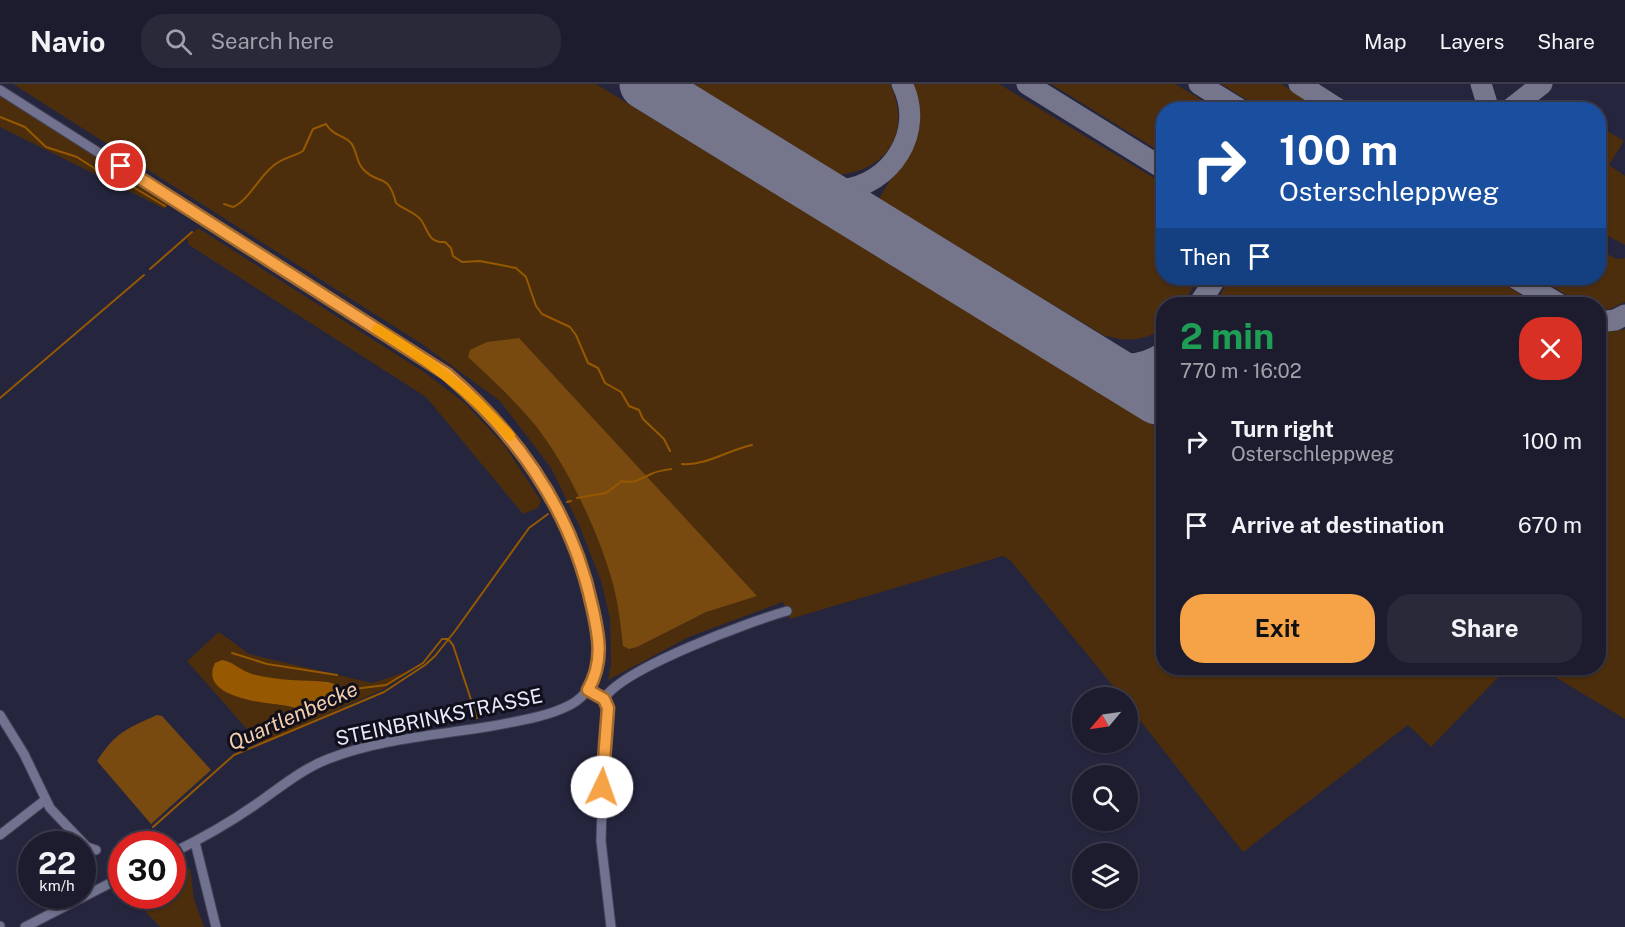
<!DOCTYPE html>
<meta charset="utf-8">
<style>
:root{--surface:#1c1c2e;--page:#29293a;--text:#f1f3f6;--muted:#a0a1aa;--line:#3a3a4a;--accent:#f6a247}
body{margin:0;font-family:"Public Sans",sans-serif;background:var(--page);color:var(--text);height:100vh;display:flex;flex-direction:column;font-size:22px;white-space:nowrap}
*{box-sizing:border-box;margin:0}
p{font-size:20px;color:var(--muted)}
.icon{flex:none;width:33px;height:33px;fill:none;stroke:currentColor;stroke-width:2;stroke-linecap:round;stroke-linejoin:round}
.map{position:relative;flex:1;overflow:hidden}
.drawer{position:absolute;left:1156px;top:213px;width:450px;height:378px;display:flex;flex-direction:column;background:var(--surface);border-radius:24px;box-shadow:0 2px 4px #0004,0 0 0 2px var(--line)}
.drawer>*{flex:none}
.banner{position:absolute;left:1156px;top:18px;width:450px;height:183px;border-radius:24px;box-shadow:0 2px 4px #0004,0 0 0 2px var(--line);background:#1a4fa0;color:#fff;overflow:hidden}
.needle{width:39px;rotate:241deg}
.fabs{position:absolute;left:1072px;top:603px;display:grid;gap:12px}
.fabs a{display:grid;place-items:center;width:66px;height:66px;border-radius:50%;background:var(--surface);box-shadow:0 2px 4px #0004,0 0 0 2px var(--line);font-size:30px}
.speed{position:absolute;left:18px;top:747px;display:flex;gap:12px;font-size:30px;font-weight:700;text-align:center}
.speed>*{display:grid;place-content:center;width:78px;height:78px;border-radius:50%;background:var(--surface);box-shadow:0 2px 4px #0004,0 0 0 2px var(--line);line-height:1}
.speed small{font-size:15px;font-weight:400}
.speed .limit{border:9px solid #d22;background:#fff;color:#111}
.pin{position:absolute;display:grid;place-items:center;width:51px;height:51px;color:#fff;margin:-26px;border:3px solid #fff;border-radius:50%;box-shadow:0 2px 6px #0007}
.me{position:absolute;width:66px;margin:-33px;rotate:3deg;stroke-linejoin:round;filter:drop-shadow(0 0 4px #0008)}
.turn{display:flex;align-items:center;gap:21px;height:126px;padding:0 24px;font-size:27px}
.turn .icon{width:78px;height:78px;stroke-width:2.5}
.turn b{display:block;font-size:42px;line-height:51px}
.then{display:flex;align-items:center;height:57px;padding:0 24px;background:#0003;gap:12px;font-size:22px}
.round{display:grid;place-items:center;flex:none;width:63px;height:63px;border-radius:24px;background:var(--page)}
.summary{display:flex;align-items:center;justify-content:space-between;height:102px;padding:0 24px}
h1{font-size:36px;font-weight:700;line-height:45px;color:#1e9e55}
.action{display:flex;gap:12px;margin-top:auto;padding:12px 24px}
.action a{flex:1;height:69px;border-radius:24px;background:var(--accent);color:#111;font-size:24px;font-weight:700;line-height:69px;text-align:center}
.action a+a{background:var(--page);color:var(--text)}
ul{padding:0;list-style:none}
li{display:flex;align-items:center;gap:18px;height:84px;padding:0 24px}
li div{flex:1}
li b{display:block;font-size:22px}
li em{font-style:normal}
header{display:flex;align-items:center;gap:36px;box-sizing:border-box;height:84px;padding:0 30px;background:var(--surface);border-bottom:2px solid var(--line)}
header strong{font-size:28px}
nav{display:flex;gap:33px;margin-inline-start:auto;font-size:21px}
.search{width:420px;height:54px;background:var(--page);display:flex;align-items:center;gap:15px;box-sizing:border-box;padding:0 21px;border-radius:24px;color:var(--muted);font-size:22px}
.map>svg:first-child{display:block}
.green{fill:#4c2e0d}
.forest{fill:#794a10}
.water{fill:#965800}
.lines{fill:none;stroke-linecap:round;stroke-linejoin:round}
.stream{stroke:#965800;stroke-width:2}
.taxiway{stroke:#75758b;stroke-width:21}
.runway{stroke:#75758b;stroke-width:51}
.minor-casing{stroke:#434257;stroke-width:11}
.minor{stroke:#71728f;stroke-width:9}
.route-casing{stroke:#a0692e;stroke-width:15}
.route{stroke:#f6a247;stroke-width:10}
.slow{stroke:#f59e0b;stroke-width:10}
.labels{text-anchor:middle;stroke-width:6;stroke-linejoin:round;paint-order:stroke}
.street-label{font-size:20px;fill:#e8e9fa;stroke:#100f1b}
.water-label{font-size:21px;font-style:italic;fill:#f3cfae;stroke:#100f1b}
</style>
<header>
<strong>Navio</strong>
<div class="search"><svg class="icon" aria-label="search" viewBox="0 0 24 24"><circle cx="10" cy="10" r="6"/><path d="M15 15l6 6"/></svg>Search here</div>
<nav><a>Map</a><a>Layers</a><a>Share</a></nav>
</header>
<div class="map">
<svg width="1625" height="843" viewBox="0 0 1625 843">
<rect width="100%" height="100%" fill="#25253e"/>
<path class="green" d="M 13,0 L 596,0 L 1164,348 L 1164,584 L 1507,584 L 1431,663 L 1408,641 L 1243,768 L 1128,621 L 1128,614 L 1122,613 L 1010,476 L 1003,472 L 790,535 L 783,518 L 689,553 L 608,596 L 611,580 L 610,534 L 601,497 L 580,443 L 551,384 L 500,317 L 422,260 Z
M 691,0 L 890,0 C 912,46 889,86 839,91 Z
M 909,0 L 999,0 L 1164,100 L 1164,194 L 1198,194 L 1183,220 L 1164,220 L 1164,243 C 1145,258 1126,258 1103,251 L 879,115 C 900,78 928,43 909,0 Z
M 1051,0 L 1175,0 L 1217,25 L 1164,26 L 1164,70 Z
M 1221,0 L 1281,0 L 1323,25 L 1262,25 Z
M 0,10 L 170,118 L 165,125 L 0,43 Z
M 1599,42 L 1624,57 L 1609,81 L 1625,92 L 1625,161 L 1599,147 Z
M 198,144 L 424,288 L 465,319 L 505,362 L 541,417 L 538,424 L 523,430 L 426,313 L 189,161 L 187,154 Z
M 1599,166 L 1617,175 L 1625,174 L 1625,218 L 1610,225 L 1599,226 L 1599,220 L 1582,220 L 1538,194 L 1599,194 Z
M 1230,194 L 1493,194 L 1537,220 L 1215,220 Z
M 1625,245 L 1625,635 L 1540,584 L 1599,584 L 1599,250 Z
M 219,548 L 249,570 L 372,599 L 412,586 L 382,606 L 260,660 L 187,577 Z
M 190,784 L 194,815 L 204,843 L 160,843 L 145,827 L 159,817 L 158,812 L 172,812 L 173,799 Z"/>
<path class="forest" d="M 519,254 L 757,512 L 706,528 L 637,563 L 629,565 L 623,562 C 621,544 619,526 615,508 C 603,456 565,375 530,335 C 511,313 490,293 468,273 L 470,266 L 487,258 Z
M 157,631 L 162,632 L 211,686 L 151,740 L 97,677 C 116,648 126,645 157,631 Z"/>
<path class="water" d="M 222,576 C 234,578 241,587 252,590 C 276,597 304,596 328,598 L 334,600 L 338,608 C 332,615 315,624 305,625 C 298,625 290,622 282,621 C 263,619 198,613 215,579 Z"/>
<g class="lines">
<path class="stream" d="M 0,33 L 25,43 L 46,63 L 77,73 L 100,88 L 133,103 L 165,122
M 224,120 L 233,123 C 249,116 258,94 273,82 C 282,74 293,73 303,67 L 313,45 L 326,40 C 334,53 343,50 351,59 C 357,66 356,78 363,85 C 378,102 388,87 396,119 C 404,126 415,128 421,136 C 429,147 428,159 445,158 L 451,164 L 453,172 L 462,178 L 480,177 L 516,184 L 526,193 L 536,222 L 542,230 L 570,243 L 576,251 L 588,279 L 598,284 L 605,299 L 621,308 L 629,322 L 639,326 L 643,335 L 664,355 L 670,367
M 150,185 L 192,148
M 0,314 L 144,191
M 682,380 C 706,382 728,366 752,361
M 577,414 L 606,409 L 622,397 C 635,400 640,395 651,390 C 657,387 665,386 671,385
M 567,418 L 571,417
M 232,569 L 267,580 L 337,591
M 338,607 L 386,601 L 423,579 L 442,555 L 448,555 L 453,561 L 477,634
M 153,743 L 234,671 L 384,608 L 425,581 L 435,572 L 455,547 L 529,444 L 548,430"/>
<path class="taxiway" d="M 1027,0 L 1164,85
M 1199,0 L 1241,26
M 1299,0 L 1340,26
M 1481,0 L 1489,26
M 1509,26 L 1542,0
M 807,100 C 818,102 829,106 840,106 C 891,102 926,47 902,0
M 1515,194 L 1559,220
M 1199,220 L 1216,194
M 1599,238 L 1615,236 L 1625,231
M 1087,271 C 1113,284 1139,285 1164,268"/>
<path class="runway" d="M 645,0 L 1157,315"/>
<defs>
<path id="minor" d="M 0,6 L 447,290 C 476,316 505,343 528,375 C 560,422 643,582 570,621 C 547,633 518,637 492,642 C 438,651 379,655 328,675 C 302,685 278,705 255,721 C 229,739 201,755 172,769
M 588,606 L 604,615 L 607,624 L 603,686 L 601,757 L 611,843
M 604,615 C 621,585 751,537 787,527
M 0,631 L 24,670 L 50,724 L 87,763 L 96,766
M 0,751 L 45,716
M 195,758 L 216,843
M 0,842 L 0,843
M 25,843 L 122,793"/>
</defs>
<use href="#minor" class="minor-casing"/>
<use href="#minor" class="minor"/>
</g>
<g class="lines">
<defs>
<path id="route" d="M 121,82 L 447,290 C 519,352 572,428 592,522 C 599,552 604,578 588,606 L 604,615 L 608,624 L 602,703"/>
</defs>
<use href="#route" class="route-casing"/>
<use href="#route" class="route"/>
<path class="slow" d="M 377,245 C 430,278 468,305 510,352"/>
</g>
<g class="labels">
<g class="street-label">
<text transform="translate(439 633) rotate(-12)" y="7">STEINBRINKSTRASSE</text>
</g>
<g class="water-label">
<text transform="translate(293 632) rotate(-24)" y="7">Quartlenbecke</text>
</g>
</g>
</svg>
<div class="fabs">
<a><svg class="needle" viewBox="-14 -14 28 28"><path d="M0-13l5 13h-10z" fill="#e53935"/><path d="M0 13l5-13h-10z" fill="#a0a1aa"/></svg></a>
<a><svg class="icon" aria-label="search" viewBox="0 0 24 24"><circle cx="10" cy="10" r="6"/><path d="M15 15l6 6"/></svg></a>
<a><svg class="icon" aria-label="layers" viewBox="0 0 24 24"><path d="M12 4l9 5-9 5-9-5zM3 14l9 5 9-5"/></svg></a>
</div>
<div class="speed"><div>22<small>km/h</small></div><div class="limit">30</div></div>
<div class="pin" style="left:121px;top:82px;background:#d93025"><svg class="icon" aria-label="arrive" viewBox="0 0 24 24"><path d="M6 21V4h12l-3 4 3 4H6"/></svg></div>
<svg class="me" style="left:602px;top:703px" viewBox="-20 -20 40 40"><circle r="19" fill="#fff"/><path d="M0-13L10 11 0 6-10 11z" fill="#f6a247"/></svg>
<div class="banner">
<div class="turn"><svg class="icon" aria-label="right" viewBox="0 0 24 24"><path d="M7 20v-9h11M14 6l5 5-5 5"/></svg><div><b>100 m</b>Osterschleppweg</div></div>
<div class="then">Then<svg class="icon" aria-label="arrive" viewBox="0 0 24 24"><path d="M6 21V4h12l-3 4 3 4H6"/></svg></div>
</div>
<section class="drawer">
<div class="summary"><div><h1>2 min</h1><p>770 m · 16:02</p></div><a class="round" style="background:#d93025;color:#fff"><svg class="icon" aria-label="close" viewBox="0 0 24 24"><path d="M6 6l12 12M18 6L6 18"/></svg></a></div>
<ul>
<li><svg class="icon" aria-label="right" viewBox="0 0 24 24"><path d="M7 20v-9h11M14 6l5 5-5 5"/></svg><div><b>Turn right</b><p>Osterschleppweg</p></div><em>100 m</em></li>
<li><svg class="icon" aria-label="arrive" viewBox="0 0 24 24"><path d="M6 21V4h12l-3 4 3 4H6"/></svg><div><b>Arrive at destination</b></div><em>670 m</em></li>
</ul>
<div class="action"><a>Exit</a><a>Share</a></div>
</section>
</div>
